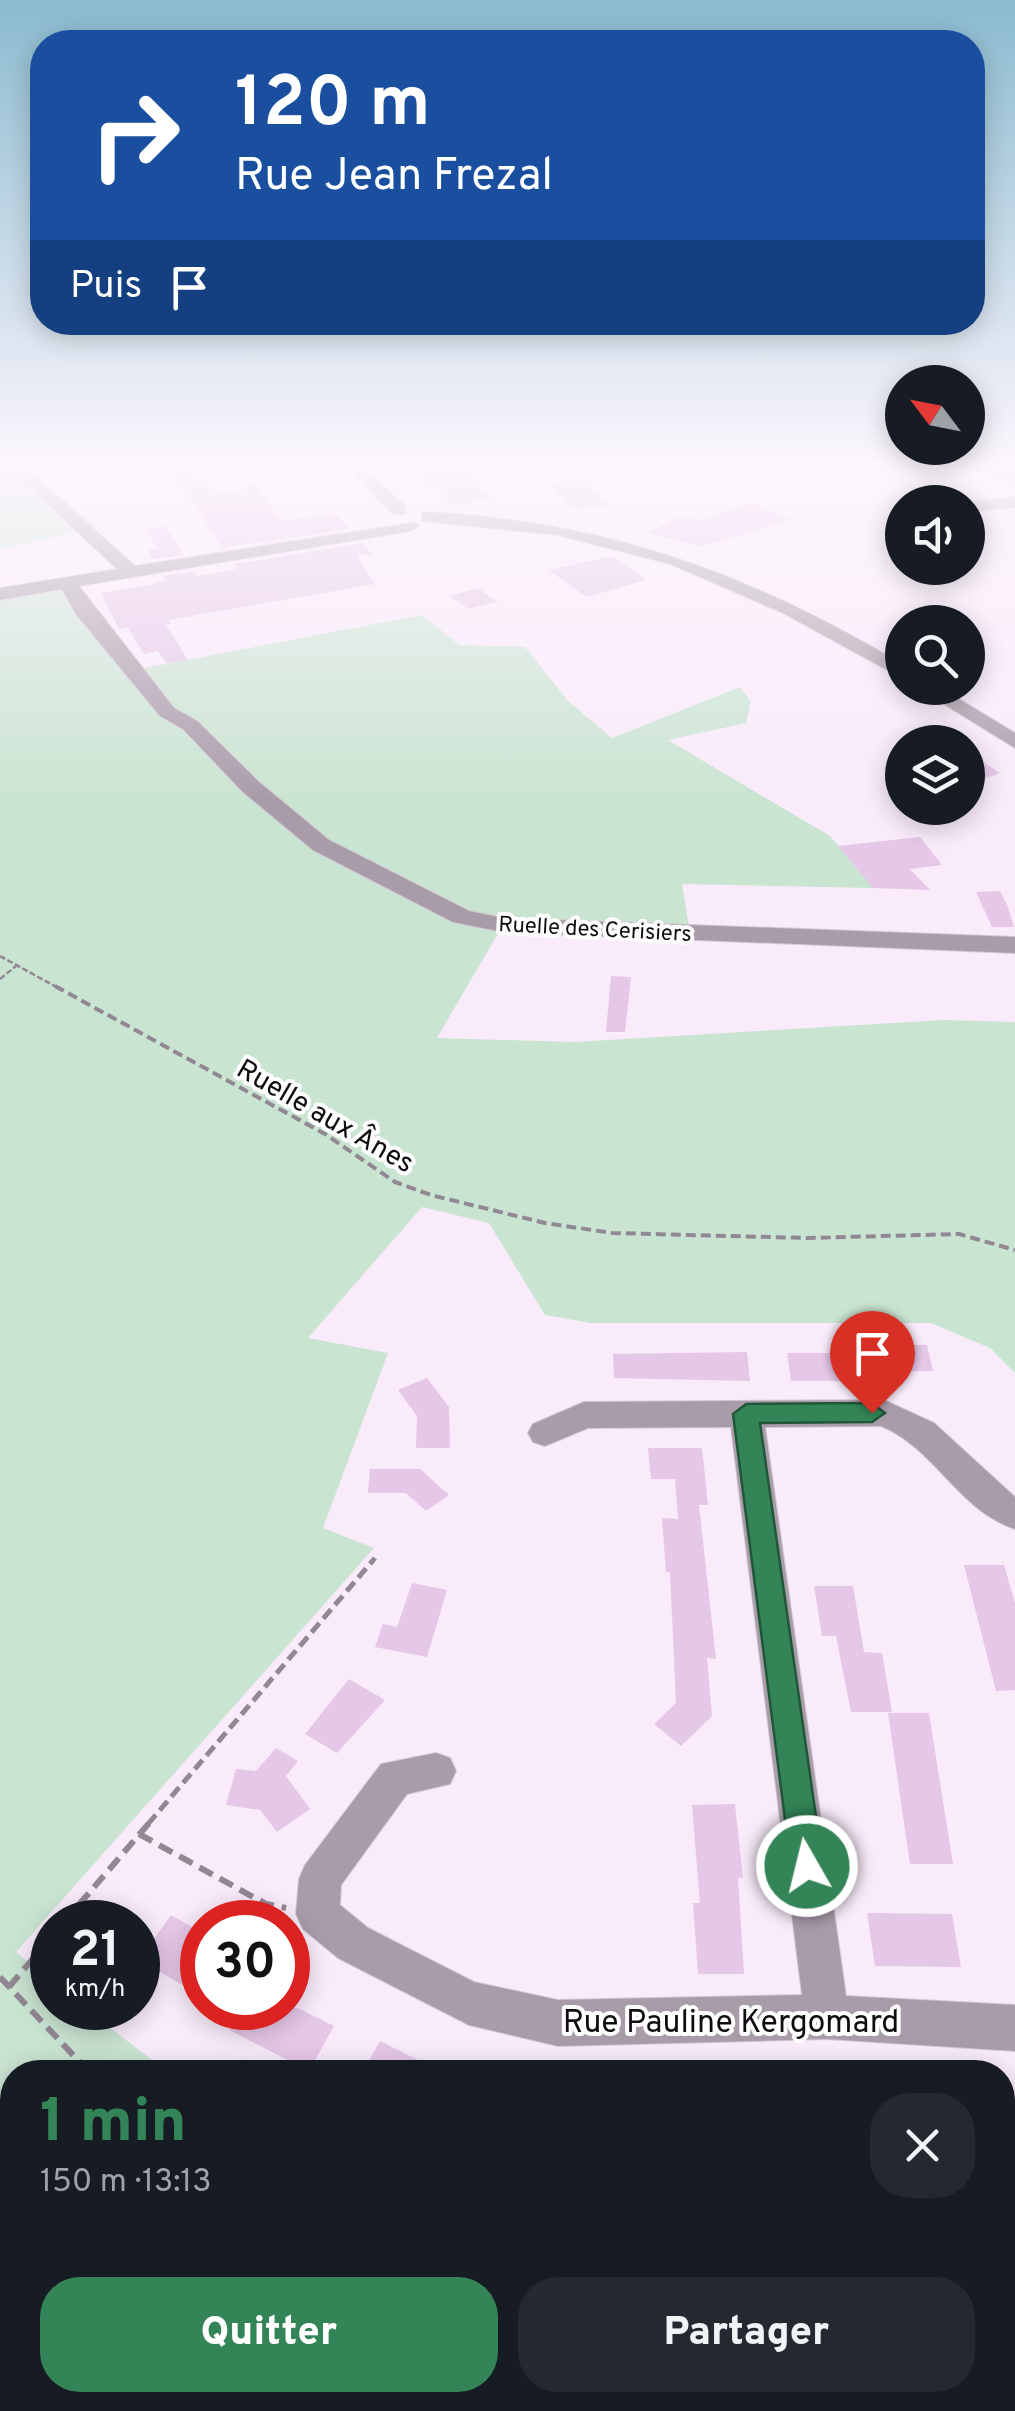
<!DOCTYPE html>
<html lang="fr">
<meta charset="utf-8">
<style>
:root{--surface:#171b24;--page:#242831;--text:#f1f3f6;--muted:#9ea1a6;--accent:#338557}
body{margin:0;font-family:Overpass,sans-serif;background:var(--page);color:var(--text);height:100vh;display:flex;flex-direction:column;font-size:38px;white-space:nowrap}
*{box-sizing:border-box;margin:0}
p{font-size:32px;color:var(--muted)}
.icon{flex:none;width:55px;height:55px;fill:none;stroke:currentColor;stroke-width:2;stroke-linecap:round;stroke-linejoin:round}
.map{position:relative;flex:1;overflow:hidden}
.drawer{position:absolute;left:0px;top:2060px;width:1015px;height:352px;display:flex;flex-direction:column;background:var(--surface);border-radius:40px 40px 0 0;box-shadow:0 5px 25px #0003}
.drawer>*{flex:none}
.banner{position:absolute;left:30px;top:30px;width:955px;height:305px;border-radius:40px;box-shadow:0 5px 25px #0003;background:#1a4fa0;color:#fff;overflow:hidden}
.needle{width:65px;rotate:302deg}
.fabs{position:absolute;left:885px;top:365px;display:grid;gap:20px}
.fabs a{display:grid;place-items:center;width:100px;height:100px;border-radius:50%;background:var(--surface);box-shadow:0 5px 25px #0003;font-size:50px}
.speed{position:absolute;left:30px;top:1900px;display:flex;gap:20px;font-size:50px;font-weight:700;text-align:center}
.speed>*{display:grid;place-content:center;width:130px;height:130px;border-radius:50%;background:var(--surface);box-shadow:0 5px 25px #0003;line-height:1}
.speed small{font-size:25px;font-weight:400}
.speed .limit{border:15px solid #d22;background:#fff;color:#111}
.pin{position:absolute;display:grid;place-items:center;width:85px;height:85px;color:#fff;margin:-102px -42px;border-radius:50% 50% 50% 0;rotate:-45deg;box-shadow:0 0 10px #0007}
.pin .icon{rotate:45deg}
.me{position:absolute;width:110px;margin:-55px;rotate:352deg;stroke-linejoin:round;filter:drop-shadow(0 0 8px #0008)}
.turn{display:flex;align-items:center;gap:35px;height:210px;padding:0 40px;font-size:45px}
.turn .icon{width:130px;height:130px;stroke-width:2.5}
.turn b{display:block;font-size:70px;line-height:85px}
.then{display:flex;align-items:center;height:95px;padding:0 40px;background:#0003;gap:20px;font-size:38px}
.round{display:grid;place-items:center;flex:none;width:105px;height:105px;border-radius:40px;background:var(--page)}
.summary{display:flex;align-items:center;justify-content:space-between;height:170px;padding:0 40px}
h1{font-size:60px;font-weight:800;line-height:75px;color:var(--accent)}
.button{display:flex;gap:20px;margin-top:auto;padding:20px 40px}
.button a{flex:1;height:115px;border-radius:40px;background:var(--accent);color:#fff;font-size:40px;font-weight:800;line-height:115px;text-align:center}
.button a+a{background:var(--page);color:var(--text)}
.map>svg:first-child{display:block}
.green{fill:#cae4d2}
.building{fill:#e5c7e7}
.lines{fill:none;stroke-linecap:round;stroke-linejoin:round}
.minor-casing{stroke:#d4c7d5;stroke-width:2}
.path-far3{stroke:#928893;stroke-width:2.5;stroke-dasharray:6 2.5;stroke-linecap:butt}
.path-far2{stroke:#928893;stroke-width:4;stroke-dasharray:10 5;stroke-linecap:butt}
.path-far1{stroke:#928893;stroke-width:5;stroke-dasharray:12 6;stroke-linecap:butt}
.path{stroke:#928893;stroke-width:6;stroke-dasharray:15 8;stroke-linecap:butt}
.minor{fill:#a99ca9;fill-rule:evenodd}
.route{fill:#338557;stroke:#215639;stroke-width:2.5}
.labels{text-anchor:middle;stroke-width:8;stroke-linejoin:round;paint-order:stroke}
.far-street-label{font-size:22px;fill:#110c11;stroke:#fdfdfd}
.street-label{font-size:28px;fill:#110c11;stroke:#fdfdfd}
.near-street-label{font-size:32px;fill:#110c11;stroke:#fdfdfd}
</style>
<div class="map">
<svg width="1015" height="2411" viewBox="0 0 1015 2411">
<rect width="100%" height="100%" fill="#f9ebfa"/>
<path class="green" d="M 0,463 L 19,463 L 99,528 L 0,549 Z
M 55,579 L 129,671 L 422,615 L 459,645 L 525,647 L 568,701 L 612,738 L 740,687 L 751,701 L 746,723 L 668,740 L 830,836 L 874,888 L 682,884 L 690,933 L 503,925 L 437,1038 L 574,1042 L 944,1020 L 1015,1022 L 1015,1373 L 990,1348 L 931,1323 L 591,1323 L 545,1315 L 489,1223 L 422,1207 L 308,1338 L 388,1353 L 323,1528 L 374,1548 L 16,1952 L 52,1981 L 52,2008 L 85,2008 L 167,2072 L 12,2072 L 12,2400 L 1002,2400 L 1003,2231 L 1015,2232 L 1015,2411 L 0,2411 L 0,592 Z"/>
<path class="building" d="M 407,463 L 459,463 L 493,500 L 451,504 L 433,483 L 425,484 Z
M 173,474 L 200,475 L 214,492 L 233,489 L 236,493 L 255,484 L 282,521 L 335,513 L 349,529 L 223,548 Z
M 584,479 L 611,505 L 581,510 L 568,505 L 548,483 Z
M 753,503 L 790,520 L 700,547 L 649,533 L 679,516 L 698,520 Z
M 166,526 L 184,555 L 153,559 L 148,550 L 158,549 L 145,529 Z
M 362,543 L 373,554 L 357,556 L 375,584 L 168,620 L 171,624 L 166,625 L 188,660 L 166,663 L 158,651 L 144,654 L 127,627 L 119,629 L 101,593 L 150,585 L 165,580 L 162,576 L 194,571 L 198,576 L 237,569 L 234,564 Z
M 612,556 L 646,580 L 587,597 L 548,570 Z
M 478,588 L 497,602 L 469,609 L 449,596 Z
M 968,752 L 1000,773 L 968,784 Z
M 920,837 L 942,865 L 910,869 L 930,890 L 873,888 L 838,846 Z
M 1000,891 L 1008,907 L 1014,927 L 992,927 L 976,892 Z
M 611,976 L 631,977 L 625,1032 L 606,1032 Z
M 869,1345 L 927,1345 L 933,1371 L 874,1371 Z
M 747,1352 L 750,1381 L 614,1378 L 613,1354 Z
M 787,1353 L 854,1353 L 859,1381 L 791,1381 Z
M 427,1378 L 449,1407 L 450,1448 L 416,1448 L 417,1416 L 398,1390 Z
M 648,1448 L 702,1448 L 708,1505 L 699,1505 L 716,1659 L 707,1658 L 712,1716 L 681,1746 L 654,1724 L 676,1703 L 670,1572 L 666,1572 L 662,1518 L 678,1519 L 675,1479 L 651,1479 Z
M 370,1469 L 420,1469 L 449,1495 L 426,1511 L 406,1493 L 368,1493 Z
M 964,1565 L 1004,1565 L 1015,1603 L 1015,1690 L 996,1691 Z
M 412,1583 L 447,1590 L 427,1657 L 375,1647 L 383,1624 L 397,1627 Z
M 814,1586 L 853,1586 L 864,1652 L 882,1653 L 892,1712 L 851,1712 L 836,1636 L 822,1636 Z
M 349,1679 L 385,1700 L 337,1753 L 305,1734 Z
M 888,1713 L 929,1713 L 953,1864 L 910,1864 Z
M 276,1748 L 298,1761 L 286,1776 L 310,1809 L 277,1832 L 260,1810 L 226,1805 L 236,1769 L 256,1771 Z
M 735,1804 L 743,1878 L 738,1878 L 744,1974 L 698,1974 L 693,1903 L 700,1903 L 692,1805 Z
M 867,1913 L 952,1914 L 961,1967 L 875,1966 Z
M 171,1915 L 202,1933 L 202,1996 L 139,1960 Z
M 242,2008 L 298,2008 L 334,2026 L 309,2071 L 229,2030 Z
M 380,2041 L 442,2072 L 363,2072 Z"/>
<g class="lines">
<defs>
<path id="minor" d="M 4,463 L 21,463 L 135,566 L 416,522 L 419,526 L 410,531 L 79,586 L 174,708 L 197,721 L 259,782 L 329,840 L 469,911 L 503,918 L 1015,937 L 1015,953 L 503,932 L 453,922 L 313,850 L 243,792 L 183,729 L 160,716 L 76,614 L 62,589 L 0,600 L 0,588 L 117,569 Z
M 343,463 L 360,463 L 405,506 L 405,514 L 393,514 Z
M 959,463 L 984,463 L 1015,472 L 1015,482 Z
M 1015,497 L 1015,507 L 968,512 L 965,502 Z
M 428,512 C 608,522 748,573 902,664 L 902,678 L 783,613 L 670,564 L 557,535 L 422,521 L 422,513 Z
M 918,688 L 941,688 L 1015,733 L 1015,748 Z
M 884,1400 L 934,1423 L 1015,1497 L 1015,1529 C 959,1511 935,1448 881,1426 L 765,1427 L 846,1996 L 1015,2005 L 1015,2051 L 827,2039 L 558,2046 L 469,2025 L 338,1958 L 303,1929 L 296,1914 L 299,1879 L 305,1865 L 381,1764 L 436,1753 L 450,1758 L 456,1771 L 450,1784 L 407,1794 L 341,1885 L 340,1905 L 368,1928 L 474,1982 L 558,2000 L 802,1995 L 731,1427 L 588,1428 L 545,1446 L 533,1442 L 528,1433 L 533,1424 L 584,1402 Z"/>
</defs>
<use href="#minor" class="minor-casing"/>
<path class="path-far3" d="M 0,956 L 60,989
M 0,979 L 16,966"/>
<path class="path-far2" d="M 55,986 L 325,1134 L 395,1182 L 431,1195 L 545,1223 L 612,1233 L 807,1238 L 959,1234 L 1015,1250"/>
<path class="path-far1" d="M 148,1824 L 375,1558"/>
<path class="path" d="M 139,1834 L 266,1904 L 286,1908
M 64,1922 L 150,1822
M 0,1977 L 89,2072
M 9,1987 L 52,1936
M 1002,2313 L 1015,2314"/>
<use href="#minor" class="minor"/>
</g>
<linearGradient id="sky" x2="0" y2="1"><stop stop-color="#8abacf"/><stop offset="0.58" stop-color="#fcf6fd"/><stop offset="1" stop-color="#fcf6fd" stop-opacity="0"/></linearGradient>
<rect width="1015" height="800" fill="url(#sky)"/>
<path class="route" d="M 872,1403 L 885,1413 L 872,1422 L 760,1423 L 823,1866 L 818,1877 L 807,1881 L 795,1877 L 791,1866 L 733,1414 L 746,1404 Z"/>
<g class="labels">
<g class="far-street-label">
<text transform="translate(595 928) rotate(3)" y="8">Ruelle des Cerisiers</text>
</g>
<g class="street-label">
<text transform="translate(326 1115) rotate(30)" y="10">Ruelle aux Ânes</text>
</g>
<g class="near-street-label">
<text x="731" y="2032">Rue Pauline Kergomard</text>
</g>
</g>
</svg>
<div class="fabs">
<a><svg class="needle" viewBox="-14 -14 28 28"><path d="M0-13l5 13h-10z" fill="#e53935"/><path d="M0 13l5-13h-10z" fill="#9ea1a6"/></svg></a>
<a><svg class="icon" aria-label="sound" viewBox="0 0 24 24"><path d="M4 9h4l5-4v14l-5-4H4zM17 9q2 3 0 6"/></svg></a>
<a><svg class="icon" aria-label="search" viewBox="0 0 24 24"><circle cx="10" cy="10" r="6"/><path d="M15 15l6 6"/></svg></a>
<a><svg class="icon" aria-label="layers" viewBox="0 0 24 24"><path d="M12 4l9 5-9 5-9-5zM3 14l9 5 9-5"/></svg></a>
</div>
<div class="speed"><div>21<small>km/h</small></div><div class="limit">30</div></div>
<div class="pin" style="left:872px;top:1413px;background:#d93025"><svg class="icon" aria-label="arrive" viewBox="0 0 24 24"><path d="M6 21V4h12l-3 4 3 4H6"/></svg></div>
<svg class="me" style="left:807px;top:1866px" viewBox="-20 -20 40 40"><circle r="17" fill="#338557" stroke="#fff" stroke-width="3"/><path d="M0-11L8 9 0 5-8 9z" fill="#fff"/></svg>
<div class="banner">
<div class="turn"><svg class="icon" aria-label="right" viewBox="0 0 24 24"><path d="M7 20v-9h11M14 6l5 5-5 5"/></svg><div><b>120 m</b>Rue Jean Frezal</div></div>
<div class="then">Puis<svg class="icon" aria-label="arrive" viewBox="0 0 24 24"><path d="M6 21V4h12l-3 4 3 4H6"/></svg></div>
</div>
<section class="drawer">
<div class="summary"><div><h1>1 min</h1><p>150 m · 13:13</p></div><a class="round"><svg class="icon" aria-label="close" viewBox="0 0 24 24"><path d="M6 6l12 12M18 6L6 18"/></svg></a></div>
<div class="button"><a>Quitter</a><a>Partager</a></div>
</section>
</div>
